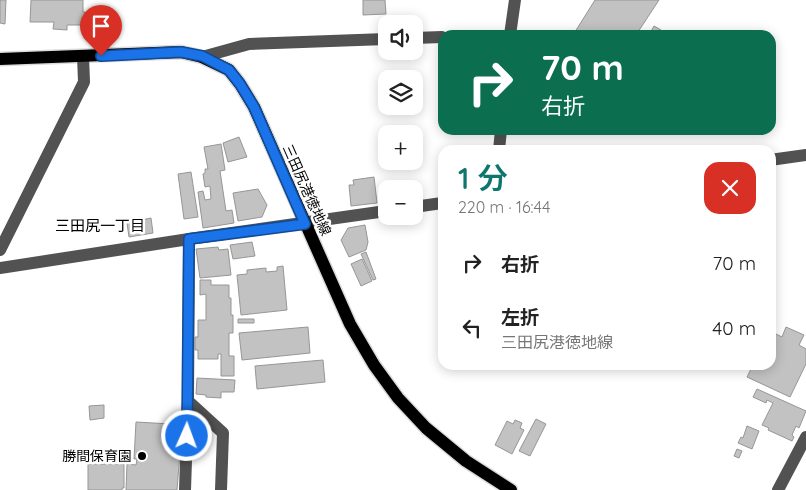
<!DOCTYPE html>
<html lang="ja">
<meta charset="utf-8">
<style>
:root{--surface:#fff;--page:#f2f2f2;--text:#222;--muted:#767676;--accent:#0f766e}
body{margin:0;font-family:Quicksand,"Noto Sans JP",sans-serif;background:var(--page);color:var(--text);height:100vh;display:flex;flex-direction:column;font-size:19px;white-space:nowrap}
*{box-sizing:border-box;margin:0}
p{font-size:16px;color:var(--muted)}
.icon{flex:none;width:28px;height:28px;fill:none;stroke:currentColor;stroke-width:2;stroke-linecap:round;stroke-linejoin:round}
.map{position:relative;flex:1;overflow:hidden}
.sheet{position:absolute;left:438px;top:145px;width:338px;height:225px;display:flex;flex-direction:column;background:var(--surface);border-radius:15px;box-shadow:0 2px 12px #0003}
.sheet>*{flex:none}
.guide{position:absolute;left:438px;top:30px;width:338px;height:105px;border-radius:15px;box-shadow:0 2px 12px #0003;background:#0b6e4f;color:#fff;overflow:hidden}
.tools{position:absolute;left:378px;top:15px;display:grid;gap:10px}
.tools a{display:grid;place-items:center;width:45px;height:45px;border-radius:10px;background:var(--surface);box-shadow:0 2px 12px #0003;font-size:25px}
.pin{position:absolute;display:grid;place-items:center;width:42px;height:42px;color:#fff;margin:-51px -21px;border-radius:50% 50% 50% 0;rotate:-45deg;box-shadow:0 0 5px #0007}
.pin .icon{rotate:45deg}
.me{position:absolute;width:55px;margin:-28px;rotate:2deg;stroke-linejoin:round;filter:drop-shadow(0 0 4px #0008)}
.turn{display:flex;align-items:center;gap:18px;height:105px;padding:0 20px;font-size:22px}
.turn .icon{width:65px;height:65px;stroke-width:2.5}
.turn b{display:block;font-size:35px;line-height:42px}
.round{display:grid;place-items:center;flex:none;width:52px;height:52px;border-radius:15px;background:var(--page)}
.head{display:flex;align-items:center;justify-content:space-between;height:85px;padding:0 20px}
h1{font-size:30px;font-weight:600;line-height:38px;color:var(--accent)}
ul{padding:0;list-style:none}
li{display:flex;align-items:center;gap:15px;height:65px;padding:0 20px}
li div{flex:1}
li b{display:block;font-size:19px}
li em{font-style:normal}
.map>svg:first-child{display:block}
.building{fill:#c2c2c2;stroke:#969696}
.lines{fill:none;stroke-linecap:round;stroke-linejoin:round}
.major-casing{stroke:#dbdbdb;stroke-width:15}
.minor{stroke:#525252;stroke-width:12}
.major{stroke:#000;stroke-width:12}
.route-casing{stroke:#114b97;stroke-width:12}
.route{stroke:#1a73e8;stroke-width:9}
.poi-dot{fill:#000;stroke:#fff;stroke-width:2}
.labels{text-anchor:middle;stroke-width:5;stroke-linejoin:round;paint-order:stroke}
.street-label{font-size:14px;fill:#000;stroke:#fff}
.poi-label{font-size:14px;fill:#000;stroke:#fff;text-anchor:end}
.neighbourhood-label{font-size:15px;fill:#000;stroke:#fff}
</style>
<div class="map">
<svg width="806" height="490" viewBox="0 0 806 490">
<rect width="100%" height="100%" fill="#fff"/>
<path class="building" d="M 0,0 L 6,0 L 5,24 L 0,23 Z
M 31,0 L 83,0 L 83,12 L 85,12 L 85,25 L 67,25 L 67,30 L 53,29 L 54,22 L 30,22 Z
M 363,0 L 385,0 L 386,14 L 363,15 Z
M 595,0 L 659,0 L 636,35 L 573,35 Z
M 654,26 L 661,30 L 658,35 L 649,35 Z
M 239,137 L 247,157 L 228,162 L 223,143 Z
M 221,144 L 225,170 L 220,171 L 226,211 L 232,210 L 234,223 L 203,228 L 198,192 L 203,191 L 205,200 L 211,199 L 210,186 L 205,187 L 203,174 L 205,173 L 205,169 L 208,169 L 204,147 Z
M 191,172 L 198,217 L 184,219 L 178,174 Z
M 374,177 L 377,203 L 351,206 L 349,185 L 354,185 L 353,180 Z
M 258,189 L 267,205 L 262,217 L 238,221 L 233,193 Z
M 151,218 L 153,233 L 129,237 L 127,223 Z
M 365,225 L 368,242 L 366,250 L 349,257 L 341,240 L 348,228 Z
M 252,242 L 255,256 L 233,259 L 230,245 Z
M 218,247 L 219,250 L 228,249 L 231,275 L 200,278 L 196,249 Z
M 366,252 L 376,279 L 373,280 L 361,254 Z
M 362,259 L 372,281 L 361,286 L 351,264 Z
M 283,266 L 287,310 L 241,315 L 237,275 L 247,274 L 247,270 L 266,268 L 266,272 L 277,271 L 277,267 Z
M 200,280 L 211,280 L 211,285 L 229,285 L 229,298 L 231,298 L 231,315 L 233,315 L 233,333 L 229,333 L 229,356 L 234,356 L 234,376 L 221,376 L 221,354 L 218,354 L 218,359 L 198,359 L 198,350 L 195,350 L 195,337 L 198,337 L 198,320 L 206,320 L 206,294 L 200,295 Z
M 238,319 L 254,319 L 254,323 L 238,323 Z
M 308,327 L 310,353 L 242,360 L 239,333 Z
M 786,327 L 804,335 L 799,345 L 806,349 L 806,364 L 790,397 L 747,377 L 753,365 L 770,365 L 770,331 L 782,337 Z
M 323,360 L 325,382 L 257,389 L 255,366 Z
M 197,378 L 235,380 L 234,392 L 221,392 L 221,398 L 206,397 L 206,395 L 196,394 Z
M 757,389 L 806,411 L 799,428 L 796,426 L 792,435 L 794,437 L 792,441 L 768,430 L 769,428 L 762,425 L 773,403 L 767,400 L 766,403 L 753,397 Z
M 104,405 L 104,418 L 90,420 L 89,406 Z
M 536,419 L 546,424 L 530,456 L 519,451 Z
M 515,420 L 522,423 L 520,428 L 524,430 L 512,454 L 495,445 L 507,421 L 513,424 Z
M 136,422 L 171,424 L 169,452 L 180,453 L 177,490 L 126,490 L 127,464 L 136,465 L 137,459 L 134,459 Z
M 747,426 L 759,431 L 752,449 L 738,443 L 741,437 L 743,438 Z
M 737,449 L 742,451 L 739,458 L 734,456 Z
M 88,464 L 124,464 L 124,488 L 122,488 L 122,490 L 88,490 Z"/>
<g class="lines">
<defs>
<path id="major" d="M 0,59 L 181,52 L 202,57 L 229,70 L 240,84 L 254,107 L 350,324 L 374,365 L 398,398 L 426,428 L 466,461 L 511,490"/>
</defs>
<use href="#major" class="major-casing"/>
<path class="minor" d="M 510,35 L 515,0
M 414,38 L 442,37
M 202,57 L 249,44 L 386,39
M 499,150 L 501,130
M 770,160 L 806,155
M 414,207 L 442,203
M 0,250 L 84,82 L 83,56
M 0,268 L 189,239 L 386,211
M 188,401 L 223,433 L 221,490
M 185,490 L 188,401 L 189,239
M 778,490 L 806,437"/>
<use href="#major" class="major"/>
</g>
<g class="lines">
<defs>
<path id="route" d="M 101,56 L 181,52 L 202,56 L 229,70 L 240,84 L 254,107 L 305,224 L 189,239 L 187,436"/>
</defs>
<use href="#route" class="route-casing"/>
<use href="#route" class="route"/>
</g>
<circle class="poi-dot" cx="142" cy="456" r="5"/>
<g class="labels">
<g class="street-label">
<text transform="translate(307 190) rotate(66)" y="5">三田尻港徳地線</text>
</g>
<g class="poi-label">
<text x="132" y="461">勝間保育園</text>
</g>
<g class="neighbourhood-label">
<text x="100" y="231">三田尻一丁目</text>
</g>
</g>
</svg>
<div class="tools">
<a><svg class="icon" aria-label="sound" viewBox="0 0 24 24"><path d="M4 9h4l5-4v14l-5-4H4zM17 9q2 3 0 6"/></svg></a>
<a><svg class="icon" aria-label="layers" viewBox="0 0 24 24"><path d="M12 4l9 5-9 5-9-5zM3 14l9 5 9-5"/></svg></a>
<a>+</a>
<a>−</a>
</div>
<div class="pin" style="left:101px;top:56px;background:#d93025"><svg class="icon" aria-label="arrive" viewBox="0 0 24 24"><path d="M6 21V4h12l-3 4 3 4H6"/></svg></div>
<svg class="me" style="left:187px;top:436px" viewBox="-20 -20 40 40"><circle r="17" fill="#1a73e8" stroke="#fff" stroke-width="3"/><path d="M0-11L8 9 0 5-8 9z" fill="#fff"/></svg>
<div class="guide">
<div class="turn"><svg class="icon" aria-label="right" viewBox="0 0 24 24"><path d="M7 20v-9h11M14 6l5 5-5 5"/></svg><div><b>70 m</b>右折</div></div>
</div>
<section class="sheet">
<div class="head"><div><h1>1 分</h1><p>220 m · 16:44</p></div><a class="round" style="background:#d93025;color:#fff"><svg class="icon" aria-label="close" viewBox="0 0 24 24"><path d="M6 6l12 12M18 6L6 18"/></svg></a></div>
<ul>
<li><svg class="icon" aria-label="right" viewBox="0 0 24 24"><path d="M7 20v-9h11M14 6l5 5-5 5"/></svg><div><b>右折</b></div><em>70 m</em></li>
<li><svg class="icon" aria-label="left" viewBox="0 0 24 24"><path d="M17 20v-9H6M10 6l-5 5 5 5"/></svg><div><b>左折</b><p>三田尻港徳地線</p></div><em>40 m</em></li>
</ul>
</section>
</div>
